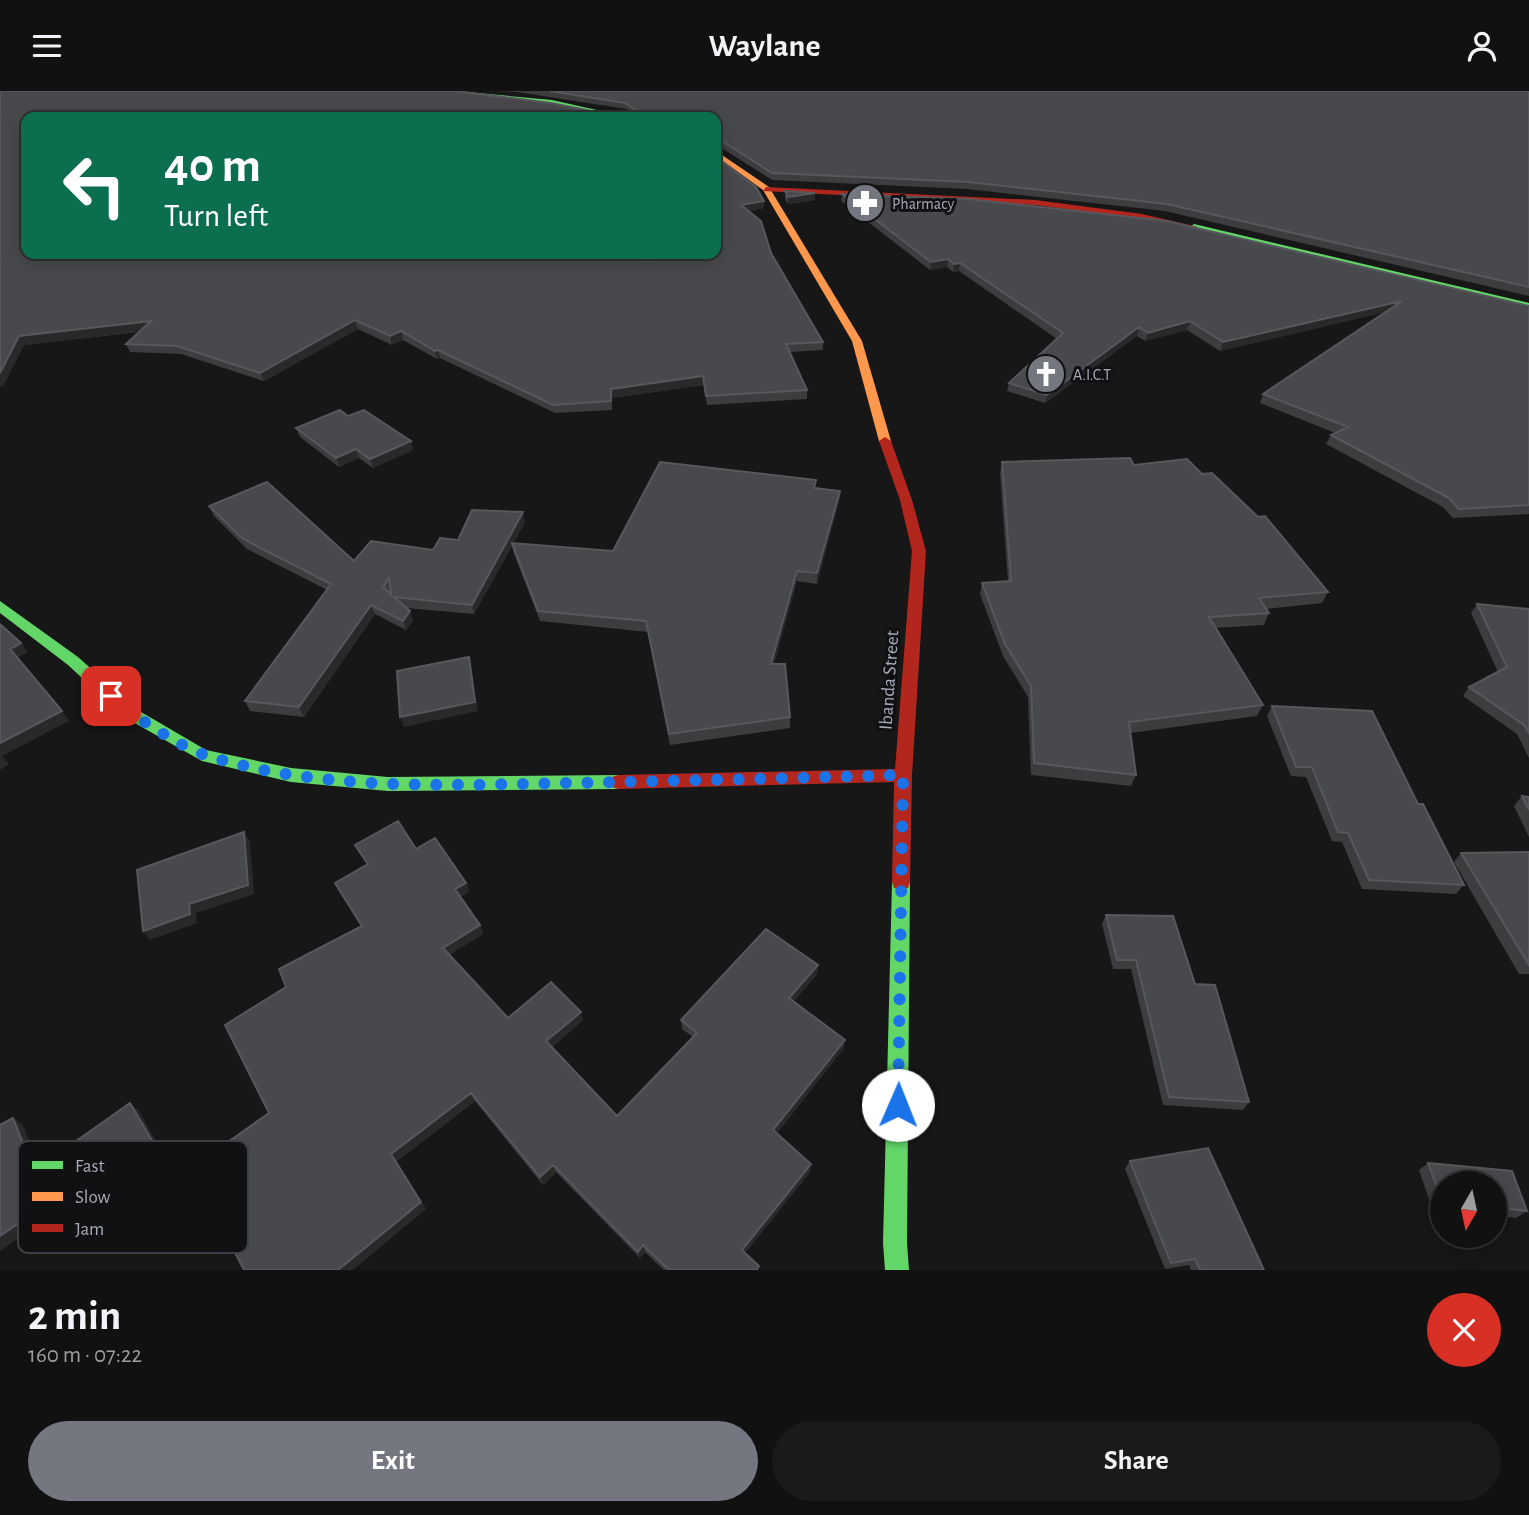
<!DOCTYPE html>
<meta charset="utf-8">
<style>
:root{--surface:#111;--page:#1a1a1a;--text:#f1f3f6;--muted:#9c9d9f;--line:#303131;--accent:#757780}
body{margin:0;font-family:"Alegreya Sans",sans-serif;background:var(--page);color:var(--text);height:100vh;display:flex;flex-direction:column;font-size:26px;white-space:nowrap}
*{box-sizing:border-box;margin:0}
p{font-size:23px;color:var(--muted)}
.icon{flex:none;width:38px;height:38px;fill:none;stroke:currentColor;stroke-width:2;stroke-linecap:round;stroke-linejoin:round}
.map{position:relative;height:1179px;overflow:hidden}
.drawer{display:flex;flex-direction:column;background:var(--surface);flex:1}
.drawer>*{flex:none}
.hud{position:absolute;left:21px;top:21px;width:700px;height:147px;border-radius:14px;box-shadow:0 4px 18px #0003,0 0 0 2px var(--line);background:#0b6e4f;color:#fff;overflow:hidden}
.needle{width:46px;rotate:189deg}
.buttons{position:absolute;left:1430px;top:1080px;display:grid;gap:14px}
.buttons a{display:grid;place-items:center;width:77px;height:77px;border-radius:50%;background:var(--surface);box-shadow:0 4px 18px #0003,0 0 0 2px var(--line);font-size:35px}
.pin{position:absolute;display:grid;place-items:center;width:60px;height:60px;color:#fff;margin:-30px;border-radius:14px;box-shadow:0 4px 10px #0006}
.me{position:absolute;width:77px;margin:-38px;rotate:1deg;stroke-linejoin:round;filter:drop-shadow(0 0 5px #0008)}
.turn{display:flex;align-items:center;gap:24px;height:147px;padding:0 28px;font-size:32px}
.turn .icon{width:91px;height:91px;stroke-width:2.5}
.turn b{display:block;font-size:49px;line-height:60px}
.round{display:grid;place-items:center;flex:none;width:74px;height:74px;border-radius:37px;background:var(--page)}
.overview{display:flex;align-items:center;justify-content:space-between;height:119px;padding:0 28px}
h1{font-size:42px;font-weight:700;line-height:52px}
.cta{display:flex;gap:14px;margin-top:auto;padding:14px 28px}
.cta a{flex:1;height:80px;border-radius:42px;background:var(--accent);color:#fff;font-size:28px;font-weight:700;line-height:80px;text-align:center}
.cta a+a{background:var(--page);color:var(--text)}
header{display:flex;justify-content:space-between;align-items:center;height:91px;padding:0 28px;background:var(--surface);font-size:32px;font-weight:700}
.map>svg:first-child{display:block}
.lines{fill:none;stroke-linecap:round;stroke-linejoin:round}
.fast{fill:#63d668;fill-rule:evenodd}
.slow{fill:#ff974d;fill-rule:evenodd}
.jam{fill:#b3261e;fill-rule:evenodd}
.wall{fill:#3d3d3f}
.shaded-wall{fill:#29292a}
.building{fill:#48494c;stroke:#57585d;stroke-width:2;fill-rule:evenodd}
.route{stroke:#1a73e8;stroke-width:12;stroke-dasharray:0 21.6}
.labels{text-anchor:middle;stroke-width:6;stroke-linejoin:round;paint-order:stroke}
.far-poi-label{font-size:16px;fill:#a7abb8;stroke:#111113;text-anchor:start}
.street-label{font-size:19px;fill:#a7abb8;stroke:#111113}
.key{fill:#111113;stroke:#3e3f45;stroke-width:2}
.key-label{font-size:19px;fill:#a7abb8}
</style>
<header><svg class="icon" aria-label="menu" viewBox="0 0 24 24"><path d="M4 6h16M4 12h16M4 18h16"/></svg>Waylane<svg class="icon" aria-label="person" viewBox="0 0 24 24"><circle cx="12" cy="8" r="4"/><path d="M4 21q1-7 8-7t8 7"/></svg></header>
<div class="map">
<svg width="1529" height="1179" viewBox="0 0 1529 1179">
<rect width="100%" height="100%" fill="#171717"/>
<g class="lines">
<path class="fast" d="M 456,0 L 552,9 L 628,26 L 616,26 L 552,13 Z
M 1194,133 L 1529,212 L 1529,218 L 1191,138 L 1190,136 Z
M 0,510 L 78,566 L 136,618 L 206,659 L 291,677 L 388,686 L 618,684 L 624,686 L 627,691 L 624,696 L 618,698 L 388,700 L 291,691 L 202,670 L 124,626 L 68,574 L 0,522 Z
M 901,783 L 908,785 L 910,791 L 907,1152 L 909,1179 L 885,1179 L 883,1152 L 892,791 L 894,785 Z"/>
<path class="slow" d="M 716,60 L 769,96 L 862,250 L 891,350 L 889,353 L 885,354 L 879,350 L 852,250 L 763,99 L 716,65 Z"/>
<path class="jam" d="M 766,96 L 1035,109 L 1142,123 L 1198,136 L 1194,139 L 1142,128 L 1035,114 L 763,100 Z
M 885,346 L 891,350 L 912,409 L 926,460 L 912,684 L 910,791 L 908,797 L 901,799 L 894,797 L 892,791 L 894,691 L 618,698 L 612,696 L 609,691 L 612,686 L 618,684 L 895,678 L 912,460 L 900,409 L 879,350 Z"/>
</g>
<path class="wall" d="M 0,0 L 456,1 L 601,22 L 631,22 L 626,18 L 517,1 L 495,0 L 1529,0 L 1529,205 L 1165,120 L 967,98 L 772,89 L 717,54 L 716,26 L 26,163 L 463,165 L 631,169 L 618,163 L 716,163 L 716,66 L 764,117 L 748,120 L 771,162 L 823,251 L 823,259 L 790,261 L 807,299 L 807,308 L 707,314 L 704,294 L 612,307 L 612,319 L 555,322 L 440,267 L 437,268 L 403,249 L 392,254 L 358,238 L 264,290 L 181,263 L 130,261 L 126,253 L 139,241 L 24,254 L 3,295 L 0,295 Z
M 785,100 L 815,109 L 788,113 L 785,108 Z
M 842,103 L 1529,215 L 1529,423 L 1453,427 L 1443,416 L 1326,353 L 1331,344 L 1335,342 L 1260,312 L 1263,303 L 1385,221 L 1220,260 L 1187,239 L 1145,250 L 1137,245 L 1045,312 L 1007,300 L 1009,292 L 1057,248 L 959,180 L 953,181 L 947,176 L 930,179 L 841,110 Z
M 348,325 L 411,350 L 413,359 L 373,377 L 359,367 L 339,376 L 300,346 L 296,337 Z
M 1002,371 L 1134,374 L 1202,383 L 1328,501 L 1322,512 L 1266,518 L 1269,522 L 1264,534 L 1215,537 L 1263,614 L 1257,625 L 1130,642 L 1136,684 L 1131,695 L 1031,684 L 1028,606 L 1003,565 L 980,503 L 982,492 L 1008,490 L 1000,382 Z
M 816,397 L 840,400 L 839,410 L 817,493 L 797,490 L 774,573 L 790,626 L 790,637 L 670,654 L 648,541 L 540,530 L 514,463 L 512,455 L 474,523 L 406,517 L 410,520 L 413,530 L 406,539 L 375,523 L 304,626 L 250,620 L 245,610 L 327,499 L 247,458 L 214,425 L 209,415 L 354,470 L 433,459 L 458,449 L 525,431 L 513,453 L 613,460 Z
M 1477,513 L 1529,518 L 1529,667 L 1517,643 L 1463,605 L 1469,596 L 1498,581 L 1471,522 Z
M 1272,615 L 1418,713 L 1464,794 L 1456,803 L 1362,798 L 1342,751 L 1332,750 L 1306,686 L 1291,685 L 1267,625 Z
M 1522,705 L 1529,706 L 1529,746 L 1514,715 Z
M 355,754 L 416,758 L 466,792 L 469,801 L 460,806 L 480,834 L 483,843 L 449,864 L 508,927 L 583,929 L 552,956 L 617,1025 L 693,946 L 682,938 L 681,929 L 818,874 L 817,883 L 794,910 L 844,957 L 777,1042 L 810,1081 L 745,1162 L 759,1179 L 664,1179 L 645,1161 L 640,1167 L 556,1081 L 543,1094 L 475,1010 L 396,1071 L 426,1118 L 269,1022 L 286,896 L 361,835 L 335,792 L 367,774 Z
M 1529,761 L 1529,883 L 1519,883 L 1454,771 L 1461,762 Z
M 1106,824 L 1195,893 L 1249,1011 L 1243,1019 L 1163,1014 L 1131,878 L 1113,878 L 1102,833 Z
M 1130,1070 L 1264,1179 L 1191,1179 L 1189,1174 L 1165,1178 L 1125,1078 Z
M 1428,1072 L 1512,1080 L 1527,1120 L 1516,1127 L 1494,1124 L 1494,1092 L 1442,1092 L 1442,1118 L 1432,1117 L 1419,1079 Z"/>
<path class="shaded-wall" d="M 815,102 L 815,109 L 788,113 L 788,106 Z
M 764,110 L 764,117 L 741,121 L 741,114 Z
M 948,168 L 947,176 L 930,179 L 931,171 Z
M 960,172 L 959,180 L 953,181 L 954,173 Z
M 1402,210 L 1398,218 L 1220,260 L 1223,251 Z
M 355,229 L 358,238 L 264,290 L 260,282 Z
M 151,230 L 155,239 L 24,254 L 3,295 L 0,295 L 0,282 L 19,245 Z
M 1190,230 L 1187,239 L 1145,250 L 1148,242 Z
M 1139,236 L 1137,245 L 1045,312 L 1047,304 Z
M 401,240 L 403,249 L 392,254 L 390,245 Z
M 438,259 L 440,267 L 437,268 L 435,260 Z
M 703,285 L 704,294 L 612,307 L 612,319 L 611,298 Z
M 411,350 L 413,359 L 373,377 L 370,368 Z
M 356,358 L 359,367 L 339,376 L 336,367 Z
M 840,400 L 839,410 L 817,493 L 817,482 Z
M 523,421 L 525,431 L 474,523 L 472,514 Z
M 797,480 L 797,490 L 771,584 L 771,573 Z
M 371,514 L 375,523 L 304,626 L 299,616 Z
M 410,520 L 413,530 L 406,539 L 403,530 Z
M 21,552 L 28,561 L 17,567 L 10,558 Z
M 469,566 L 471,575 L 478,620 L 404,636 L 400,626 Z
M 62,620 L 69,630 L 2,665 L 9,673 L 0,679 L 0,652 Z
M 244,741 L 250,751 L 254,803 L 196,822 L 197,832 L 150,849 L 143,840 L 189,813 Z
M 466,792 L 469,801 L 458,807 L 455,798 Z
M 480,834 L 483,843 L 446,866 L 443,857 Z
M 818,874 L 817,883 L 789,915 L 789,907 Z
M 581,921 L 583,929 L 549,959 L 546,950 Z
M 845,949 L 844,957 L 773,1047 L 773,1039 Z
M 471,1002 L 475,1010 L 396,1071 L 426,1118 L 353,1179 L 338,1179 L 391,1063 Z
M 130,1012 L 139,1020 L 169,1073 L 138,1096 L 129,1089 Z
M 13,1027 L 23,1034 L 44,1087 L 34,1080 Z
M 117,1065 L 126,1073 L 0,1160 L 0,1145 Z
M 811,1073 L 810,1081 L 742,1165 L 742,1159 Z
M 553,1074 L 556,1081 L 543,1094 L 540,1086 Z
M 643,1154 L 645,1161 L 640,1167 L 638,1161 Z"/>
<path class="building" d="M 0,0 L 455,0 L 551,12 L 601,22 L 632,22 L 635,19 L 625,12 L 550,0 L 1529,0 L 1529,196 L 1167,113 L 968,91 L 772,82 L 717,47 L 716,47 L 716,26 L 26,26 L 26,163 L 439,163 L 463,165 L 465,163 L 543,163 L 651,170 L 635,163 L 716,163 L 716,66 L 756,96 L 764,110 L 741,114 L 761,130 L 771,162 L 823,251 L 786,253 L 807,299 L 706,305 L 703,285 L 611,298 L 611,310 L 553,314 L 438,259 L 435,260 L 401,240 L 390,245 L 355,229 L 260,282 L 177,255 L 126,253 L 151,230 L 19,245 L 0,282 Z
M 785,100 L 815,102 L 788,106 Z
M 842,103 L 968,108 L 1167,130 L 1529,215 L 1529,414 L 1459,418 L 1449,407 L 1331,344 L 1348,336 L 1263,303 L 1402,210 L 1223,251 L 1190,230 L 1148,242 L 1139,236 L 1047,304 L 1009,292 L 1063,242 L 960,172 L 954,173 L 948,168 L 931,171 Z
M 340,319 L 348,325 L 364,319 L 411,350 L 370,368 L 356,358 L 336,367 L 296,337 Z
M 1130,367 L 1134,374 L 1187,368 L 1202,383 L 1212,382 L 1258,426 L 1265,425 L 1328,501 L 1259,507 L 1269,522 L 1209,526 L 1263,614 L 1129,631 L 1136,684 L 1034,672 L 1031,595 L 1005,553 L 982,492 L 1011,490 L 1002,371 Z
M 660,371 L 816,389 L 814,397 L 840,400 L 817,482 L 797,480 L 771,573 L 785,573 L 790,626 L 669,643 L 646,530 L 538,520 L 512,452 L 613,460 Z
M 267,391 L 354,470 L 371,450 L 433,459 L 440,447 L 458,449 L 472,419 L 523,421 L 472,514 L 394,506 L 410,520 L 403,530 L 371,514 L 299,616 L 245,610 L 331,493 L 243,448 L 209,415 ZM 389,487 L 391,503 L 383,496 Z
M 1477,513 L 1529,518 L 1529,642 L 1524,634 L 1469,596 L 1507,576 Z
M 0,533 L 21,552 L 10,558 L 62,620 L 0,652 Z
M 469,566 L 475,611 L 400,626 L 397,580 Z
M 1272,615 L 1372,620 L 1418,713 L 1423,713 L 1464,794 L 1369,789 L 1348,742 L 1338,741 L 1312,676 L 1296,676 Z
M 1522,705 L 1529,706 L 1529,719 Z
M 398,730 L 416,758 L 435,747 L 466,792 L 455,798 L 480,834 L 443,857 L 508,927 L 551,891 L 581,921 L 546,950 L 617,1025 L 697,942 L 681,929 L 766,838 L 818,874 L 789,907 L 845,949 L 773,1039 L 811,1073 L 742,1159 L 759,1175 L 756,1179 L 669,1179 L 643,1154 L 638,1161 L 553,1074 L 540,1086 L 471,1002 L 391,1063 L 421,1111 L 338,1179 L 244,1179 L 191,1077 L 269,1022 L 225,934 L 286,896 L 279,878 L 362,835 L 335,792 L 368,773 L 355,754 Z
M 244,741 L 248,794 L 189,813 L 190,823 L 143,840 L 137,779 Z
M 1529,761 L 1529,874 L 1461,762 Z
M 1106,824 L 1173,825 L 1195,893 L 1215,894 L 1249,1011 L 1169,1006 L 1136,869 L 1117,869 Z
M 130,1012 L 161,1065 L 129,1089 L 117,1065 L 0,1145 L 0,1034 L 13,1027 L 34,1080 Z
M 1208,1057 L 1264,1179 L 1200,1179 L 1195,1168 L 1171,1172 L 1130,1070 Z
M 1428,1072 L 1512,1080 L 1527,1120 L 1494,1116 L 1494,1092 L 1442,1092 L 1442,1110 Z"/>
<g class="lines">
<path class="route" d="M 111,605 C 130,623 180,656 205,664 C 321,701 448,694 569,692 C 680,690 792,687 903,684 L 898,1014"/>
</g>
<defs>
<symbol id="pharmacy-disc" viewBox="-11 -11 22 22"><circle r="9.5" fill="#757780" stroke="#111113"/><path d="M-2-6h4v4h4v4h-4v4h-4v-4h-4v-4h4Z" fill="#fff"/></symbol>
<symbol id="church-disc" viewBox="-11 -11 22 22"><circle r="9.5" fill="#757780" stroke="#111113"/><path d="M-1.2-6h2.4v3.5h3.3v2.4h-3.3V6h-2.4V-.1h-3.3v-2.4h3.3Z" fill="#fff"/></symbol>
</defs>
<g fill-rule="evenodd">
<use href="#pharmacy-disc" x="843" y="90" width="44" height="44"/>
<use href="#church-disc" x="1024" y="261" width="44" height="44"/>
</g>
<g class="labels">
<g class="far-poi-label">
<text x="892" y="118">Pharmacy</text>
<text x="1073" y="289">A.I.C.T</text>
</g>
<g class="street-label">
<text transform="translate(888 589) rotate(-86)" y="7">Ibanda Street</text>
</g>
</g>
<rect x="18" y="1050" width="230" height="112" rx="10" class="key"/>
<rect x="32" y="1070" width="31" height="8" fill="#63d668"/>
<rect x="32" y="1101" width="31" height="9" fill="#ff974d"/>
<rect x="32" y="1133" width="31" height="8" fill="#b3261e"/>
<g class="key-label">
<text x="75" y="1081">Fast</text>
<text x="75" y="1112">Slow</text>
<text x="75" y="1144">Jam</text>
</g>
</svg>
<div class="buttons">
<a><svg class="needle" viewBox="-14 -14 28 28"><path d="M0-13l5 13h-10z" fill="#e53935"/><path d="M0 13l5-13h-10z" fill="#9c9d9f"/></svg></a>
</div>
<div class="pin" style="left:111px;top:605px;background:#d93025"><svg class="icon" aria-label="arrive" viewBox="0 0 24 24"><path d="M6 21V4h12l-3 4 3 4H6"/></svg></div>
<svg class="me" style="left:898px;top:1014px" viewBox="-20 -20 40 40"><circle r="19" fill="#fff"/><path d="M0-13L10 11 0 6-10 11z" fill="#1a73e8"/></svg>
<div class="hud">
<div class="turn"><svg class="icon" aria-label="left" viewBox="0 0 24 24"><path d="M17 20v-9H6M10 6l-5 5 5 5"/></svg><div><b>40 m</b>Turn left</div></div>
</div>
</div>
<section class="drawer">
<div class="overview"><div><h1>2 min</h1><p>160 m · 07:22</p></div><a class="round" style="background:#d93025;color:#fff"><svg class="icon" aria-label="close" viewBox="0 0 24 24"><path d="M6 6l12 12M18 6L6 18"/></svg></a></div>
<div class="cta"><a>Exit</a><a>Share</a></div>
</section>
